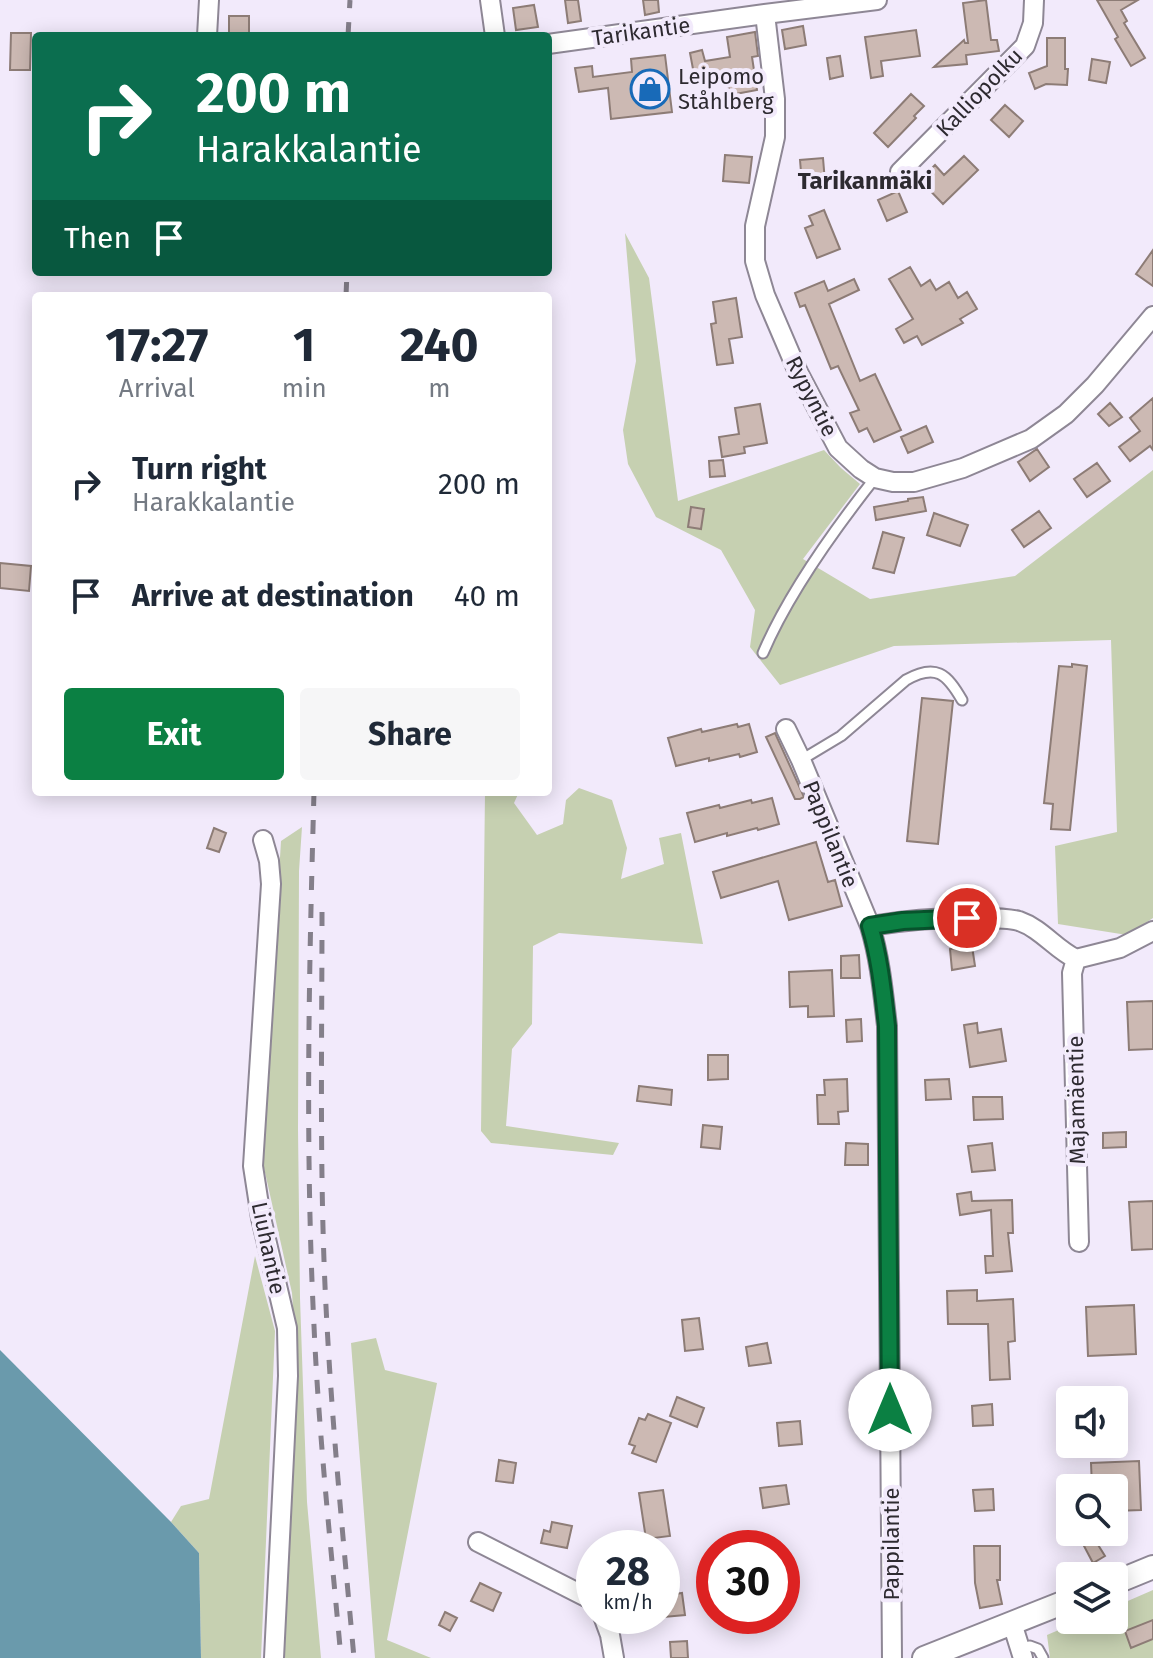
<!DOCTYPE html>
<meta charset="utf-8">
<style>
:root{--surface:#fff;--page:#f6f6f7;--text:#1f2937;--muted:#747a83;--accent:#0b8043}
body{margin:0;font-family:"Fira Sans",sans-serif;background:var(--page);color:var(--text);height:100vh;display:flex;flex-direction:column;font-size:30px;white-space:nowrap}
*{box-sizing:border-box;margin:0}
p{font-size:26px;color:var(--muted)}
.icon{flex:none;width:44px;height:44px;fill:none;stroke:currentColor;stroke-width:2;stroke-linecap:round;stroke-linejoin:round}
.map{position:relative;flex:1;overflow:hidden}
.sheet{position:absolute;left:32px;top:292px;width:520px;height:504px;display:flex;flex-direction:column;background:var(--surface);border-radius:8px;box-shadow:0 4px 20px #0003}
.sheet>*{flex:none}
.hud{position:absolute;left:32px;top:32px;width:520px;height:244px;border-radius:8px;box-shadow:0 4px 20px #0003;background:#0b6e4f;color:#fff;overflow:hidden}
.fabs{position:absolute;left:1056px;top:1386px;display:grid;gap:16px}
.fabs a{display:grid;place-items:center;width:72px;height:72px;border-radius:8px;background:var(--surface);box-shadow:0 4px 20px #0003;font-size:40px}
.speed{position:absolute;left:576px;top:1530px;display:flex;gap:16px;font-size:40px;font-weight:700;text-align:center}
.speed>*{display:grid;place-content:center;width:104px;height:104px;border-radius:50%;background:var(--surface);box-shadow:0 4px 20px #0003;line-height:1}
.speed small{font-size:20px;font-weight:400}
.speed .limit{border:12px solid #d22;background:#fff;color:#111}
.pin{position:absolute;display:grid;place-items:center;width:68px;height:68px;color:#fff;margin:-34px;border:4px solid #fff;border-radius:50%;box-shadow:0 2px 8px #0007}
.me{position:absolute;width:88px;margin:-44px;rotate:0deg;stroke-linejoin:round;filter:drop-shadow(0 0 6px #0008)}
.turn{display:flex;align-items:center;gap:28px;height:168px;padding:0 32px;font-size:36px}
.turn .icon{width:104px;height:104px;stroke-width:2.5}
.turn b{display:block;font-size:56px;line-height:68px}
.then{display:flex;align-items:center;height:76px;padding:0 32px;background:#0003;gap:16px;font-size:30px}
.eta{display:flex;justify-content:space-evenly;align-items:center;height:136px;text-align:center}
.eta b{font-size:48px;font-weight:700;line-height:56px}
.action{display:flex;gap:16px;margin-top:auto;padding:16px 32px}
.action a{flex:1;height:92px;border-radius:8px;background:var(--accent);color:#fff;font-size:32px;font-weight:700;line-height:92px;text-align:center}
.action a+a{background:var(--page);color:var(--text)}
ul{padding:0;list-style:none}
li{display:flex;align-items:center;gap:24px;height:112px;padding:0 32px}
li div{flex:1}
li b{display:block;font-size:30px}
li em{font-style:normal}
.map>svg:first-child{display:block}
.green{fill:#c6d0b1}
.water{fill:#6a9aac}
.building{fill:#ccb9b3;stroke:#8d7c76;stroke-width:2}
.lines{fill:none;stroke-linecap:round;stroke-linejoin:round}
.service-casing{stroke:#8e8795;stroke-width:13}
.minor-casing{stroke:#8e8795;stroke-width:22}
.tertiary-casing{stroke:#8e8795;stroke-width:26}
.service{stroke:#fff;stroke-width:9}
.minor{stroke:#fff;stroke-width:18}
.tertiary{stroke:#fff;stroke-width:22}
.rail{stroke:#847f8a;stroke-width:5;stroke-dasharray:14 14;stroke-linecap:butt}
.route-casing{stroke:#07532c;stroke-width:20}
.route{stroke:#0b8043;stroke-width:14}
.labels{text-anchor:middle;stroke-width:8;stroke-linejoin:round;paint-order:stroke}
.street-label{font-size:22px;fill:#2d2a30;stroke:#f2eafb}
.poi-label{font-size:22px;fill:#2d2a30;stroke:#f2eafb;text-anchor:start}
.neighbourhood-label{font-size:24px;font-weight:bold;fill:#2d2a30;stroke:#f2eafb}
</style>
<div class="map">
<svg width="1153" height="1658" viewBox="0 0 1153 1658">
<rect width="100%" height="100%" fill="#f2eafb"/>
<path class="green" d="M 625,233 L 649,278 L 678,501 L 824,450 L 841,468 L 860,484 L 803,559 L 870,599 L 1015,576 L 1153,470 L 1153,918 L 1127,935 L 1058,924 L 1055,846 L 1117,832 L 1111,640 L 894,646 L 780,685 L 750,647 L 755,610 L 721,550 L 656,517 L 628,464 L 623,430 L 636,361 Z
M 579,788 L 612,800 L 627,848 L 621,879 L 664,864 L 659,838 L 681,833 L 703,944 L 559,933 L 533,946 L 532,1024 L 512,1049 L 506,1126 L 619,1143 L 613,1155 L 491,1143 L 481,1131 L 485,792 L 519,792 L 514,803 L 537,835 L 563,824 L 566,800 Z
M 302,827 L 299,871 L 298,1129 L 300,1298 L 307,1502 L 321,1658 L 283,1658 L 292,1501 L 293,1391 L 295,1342 L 292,1293 L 262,1159 L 281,841 Z
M 255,1256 L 275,1331 L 261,1658 L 201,1658 L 199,1553 L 171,1522 L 181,1506 L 209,1499 Z
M 376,1338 L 385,1370 L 437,1383 L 387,1640 L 431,1658 L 375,1658 L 351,1343 Z
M 1153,1590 L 1153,1658 L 1050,1658 L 1047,1635 L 1082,1620 L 1114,1620 L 1114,1607 Z"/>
<path class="water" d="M 0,1350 L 171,1522 L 199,1553 L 201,1658 L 0,1658 Z"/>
<path class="building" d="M 565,0 L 578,0 L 581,21 L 568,23 Z
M 643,0 L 658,0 L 659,12 L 645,15 Z
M 986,0 L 991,40 L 997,40 L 999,51 L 966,55 L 967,64 L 934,67 L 964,40 L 965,43 L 968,43 L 963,3 Z
M 1097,0 L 1138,0 L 1121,10 L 1127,21 L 1124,23 L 1145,58 L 1131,66 L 1115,39 L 1118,37 Z
M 534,5 L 538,27 L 516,30 L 513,8 Z
M 229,16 L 249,16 L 249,36 L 229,36 Z
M 803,26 L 806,45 L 785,49 L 782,30 Z
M 916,30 L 920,56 L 881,61 L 883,76 L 871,78 L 865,37 Z
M 755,32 L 758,56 L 752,57 L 757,90 L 730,95 L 727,79 L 696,85 L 690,53 L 702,50 L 705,61 L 730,57 L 727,37 Z
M 11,33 L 31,33 L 30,70 L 10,70 Z
M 1047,38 L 1065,38 L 1065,69 L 1068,69 L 1067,85 L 1046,84 L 1035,89 L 1029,73 L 1047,66 Z
M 665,55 L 672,112 L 611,119 L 608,88 L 579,92 L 575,68 L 592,66 L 593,77 L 632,72 L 631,59 Z
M 840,56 L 843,76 L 830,79 L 827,58 Z
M 1092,59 L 1110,62 L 1106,83 L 1089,80 Z
M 911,94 L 924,106 L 914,116 L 916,118 L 888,147 L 874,133 Z
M 1005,105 L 1023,121 L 1009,137 L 991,120 Z
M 725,155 L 752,157 L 749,183 L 723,181 Z
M 964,156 L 978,170 L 943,204 L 920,180 L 935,165 L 944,175 Z
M 823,158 L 825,182 L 802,184 L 800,160 Z
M 898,191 L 907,212 L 887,221 L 878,200 Z
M 824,210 L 840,249 L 817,258 L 805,228 L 813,225 L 809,216 Z
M 1153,250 L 1153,286 L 1136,274 Z
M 910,267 L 921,286 L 930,280 L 936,290 L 949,282 L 958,298 L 967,292 L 977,309 L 960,319 L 963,323 L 922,345 L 917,336 L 904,343 L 896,329 L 913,319 L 889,279 Z
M 854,279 L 859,290 L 829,304 L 860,381 L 875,374 L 901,430 L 874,442 L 867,428 L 859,432 L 850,413 L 859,410 L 838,366 L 831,369 L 805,305 L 800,307 L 795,293 L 824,281 L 828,291 Z
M 736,298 L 742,337 L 729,339 L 733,363 L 717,365 L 711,324 L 716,323 L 713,302 Z
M 1153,398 L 1153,450 L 1150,446 L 1130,461 L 1119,447 L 1140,431 L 1130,418 Z
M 1110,403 L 1122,417 L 1109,426 L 1098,414 Z
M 760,404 L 767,443 L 744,447 L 745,453 L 722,457 L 719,437 L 739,434 L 735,408 Z
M 926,426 L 933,442 L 908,453 L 901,437 Z
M 1037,449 L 1049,467 L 1030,481 L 1018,462 Z
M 723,460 L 725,476 L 710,477 L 709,461 Z
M 1097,463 L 1110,481 L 1087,497 L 1074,479 Z
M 923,497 L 926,511 L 876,520 L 874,507 L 908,501 L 908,499 Z
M 691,507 L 704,509 L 701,529 L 688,527 Z
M 1039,511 L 1051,528 L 1024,547 L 1012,530 Z
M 934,513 L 968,525 L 960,546 L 927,535 Z
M 883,532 L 904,538 L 894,573 L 873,568 Z
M 0,563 L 31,566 L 29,591 L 0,588 Z
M 1072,664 L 1087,666 L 1070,830 L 1051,829 L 1053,804 L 1044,803 L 1059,666 L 1072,667 Z
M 922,698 L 953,701 L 938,844 L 907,841 Z
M 737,724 L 738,727 L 749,724 L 757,752 L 740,757 L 739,754 L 709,761 L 709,758 L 676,766 L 668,738 L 701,729 L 702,732 Z
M 775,733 L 804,797 L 800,799 L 795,799 L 766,737 Z
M 772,798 L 779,824 L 758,830 L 757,828 L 727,836 L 727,833 L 695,842 L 687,813 L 719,805 L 720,808 L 751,800 L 752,803 Z
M 214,828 L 226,833 L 219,852 L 207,848 Z
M 816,842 L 828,882 L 835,880 L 842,906 L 789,920 L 778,881 L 721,898 L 713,872 Z
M 972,946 L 975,966 L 952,970 L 950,949 Z
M 859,955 L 860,978 L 841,978 L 841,956 Z
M 832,970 L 834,1016 L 808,1017 L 808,1006 L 790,1007 L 789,972 Z
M 1153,1001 L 1153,1049 L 1129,1050 L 1127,1002 Z
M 861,1019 L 862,1041 L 847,1042 L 846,1020 Z
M 977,1023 L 978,1033 L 1001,1029 L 1006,1061 L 970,1067 L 964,1025 Z
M 708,1055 L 728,1055 L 728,1079 L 708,1080 Z
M 847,1079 L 848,1111 L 838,1112 L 839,1124 L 818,1124 L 817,1095 L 825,1095 L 824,1080 Z
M 949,1079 L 951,1099 L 926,1100 L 925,1080 Z
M 639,1086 L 672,1090 L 671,1105 L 637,1101 Z
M 973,1097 L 1002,1097 L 1003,1119 L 974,1120 Z
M 703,1125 L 722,1127 L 720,1149 L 701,1147 Z
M 1126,1132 L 1126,1147 L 1103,1148 L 1103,1133 Z
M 846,1143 L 868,1144 L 868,1165 L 845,1165 Z
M 992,1143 L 995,1170 L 972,1172 L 968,1146 Z
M 971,1192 L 972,1201 L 1012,1200 L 1013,1233 L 1008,1233 L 1012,1271 L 986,1273 L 985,1256 L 993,1256 L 991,1210 L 960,1215 L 957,1194 Z
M 1153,1201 L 1153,1249 L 1132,1250 L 1129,1202 Z
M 977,1290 L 977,1301 L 1013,1299 L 1015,1341 L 1008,1342 L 1010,1379 L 990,1380 L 988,1324 L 948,1324 L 947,1291 Z
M 1134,1305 L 1136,1354 L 1088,1356 L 1086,1307 Z
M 699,1318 L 703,1349 L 685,1351 L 682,1320 Z
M 767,1343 L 771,1363 L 749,1366 L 746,1347 Z
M 677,1397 L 704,1408 L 697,1427 L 670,1416 Z
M 992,1404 L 993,1425 L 973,1426 L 972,1406 Z
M 648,1414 L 671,1423 L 656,1462 L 632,1453 L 635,1446 L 629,1444 L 639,1418 L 645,1420 Z
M 800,1421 L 802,1444 L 779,1446 L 777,1423 Z
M 499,1460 L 516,1463 L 513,1483 L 496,1481 Z
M 1139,1461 L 1141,1510 L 1114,1511 L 1114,1488 L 1092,1488 L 1091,1463 Z
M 786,1485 L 789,1504 L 763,1508 L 760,1488 Z
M 993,1489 L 994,1510 L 975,1511 L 973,1490 Z
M 663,1490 L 670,1536 L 646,1539 L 639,1493 Z
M 552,1522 L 572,1526 L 567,1548 L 541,1543 L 544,1530 L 550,1532 Z
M 1095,1540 L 1105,1556 L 1093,1563 L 1084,1546 Z
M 974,1546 L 1000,1546 L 1000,1580 L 997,1580 L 1002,1604 L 980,1608 L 975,1583 Z
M 480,1583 L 501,1593 L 493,1611 L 471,1601 Z
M 682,1593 L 685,1615 L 664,1617 L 662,1596 Z
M 445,1612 L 457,1618 L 450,1631 L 439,1625 Z
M 733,1616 L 746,1616 L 747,1627 L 734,1629 Z
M 1153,1620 L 1153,1639 L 1131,1648 L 1125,1631 Z
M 687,1641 L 688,1658 L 671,1658 L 670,1642 Z"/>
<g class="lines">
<defs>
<path id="service" d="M 763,653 C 789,592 834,530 875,478
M 801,760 L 841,736 L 906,680 C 936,663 947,674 962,700
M 1021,1648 L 1030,1646 L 1038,1649 L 1043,1658"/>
<path id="minor" d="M 490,0 L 495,36
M 765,14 L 775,99 L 775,137 L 755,226 L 755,261 L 765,295 L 798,372 L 838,448 L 861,469 L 875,478 L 893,482 L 914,482 L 963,468 L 1031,439 L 1066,414 L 1095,385 L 1153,316
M 207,36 L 209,0
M 548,44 L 765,14 L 877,0
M 900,172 L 1025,46 L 1033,23 L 1034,0
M 786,729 L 801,760 L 870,926 C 880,959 883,992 887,1026 L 892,1658
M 263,840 L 269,861 L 271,884 L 253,1166 L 261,1218 L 287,1328 L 288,1376 L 274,1658
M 870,926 C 907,920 944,917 982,918 C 994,918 1008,918 1019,921 C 1042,929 1055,949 1076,959 L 1120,948 L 1153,931
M 1076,959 L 1072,973 L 1079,1242
M 478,1542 L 594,1601
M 603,1616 L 610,1635 L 614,1658
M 1012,1623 L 1023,1658"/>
<path id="tertiary" d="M 1114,1583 L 1153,1567
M 924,1658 L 1070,1600"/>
</defs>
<use href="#service" class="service-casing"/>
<use href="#minor" class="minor-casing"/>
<use href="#tertiary" class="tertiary-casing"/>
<use href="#service" class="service"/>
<use href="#minor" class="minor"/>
<use href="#tertiary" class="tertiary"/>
<path class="rail" d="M 348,36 L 350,0
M 346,296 L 347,272
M 314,792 C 309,970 305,1148 314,1326 C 319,1437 331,1547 341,1658
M 322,912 C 322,1049 319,1188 327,1325 C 333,1436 344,1547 354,1658"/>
</g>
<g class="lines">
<defs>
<path id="route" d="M 890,1410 L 887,1026 C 883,992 880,959 870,926 L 903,921 L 967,918"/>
</defs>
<use href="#route" class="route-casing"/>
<use href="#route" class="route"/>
</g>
<defs>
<symbol id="shop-ring" viewBox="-11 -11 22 22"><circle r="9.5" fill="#f2eafb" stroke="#186ab8" stroke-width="1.5"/><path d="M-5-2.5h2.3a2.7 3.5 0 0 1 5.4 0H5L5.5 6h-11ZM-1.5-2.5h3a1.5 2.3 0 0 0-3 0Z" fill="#186ab8"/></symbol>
</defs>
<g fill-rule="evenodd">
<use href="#shop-ring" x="628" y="67" width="44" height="44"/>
</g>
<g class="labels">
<g class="street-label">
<text transform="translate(641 31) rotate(-8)" y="8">Tarikantie</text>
<text transform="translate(979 92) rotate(-46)" y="8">Kalliopolku</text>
<text transform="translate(812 396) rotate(63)" y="8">Rypyntie</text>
<text transform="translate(831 834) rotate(68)" y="8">Pappilantie</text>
<text transform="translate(1076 1100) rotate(-91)" y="8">Majamäentie</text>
<text transform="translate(269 1248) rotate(78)" y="8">Liuhantie</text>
<text transform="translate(891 1544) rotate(-90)" y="8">Pappilantie</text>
</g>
<g class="poi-label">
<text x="678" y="84">Leipomo<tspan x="678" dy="25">Ståhlberg</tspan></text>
</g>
<g class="neighbourhood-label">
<text x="865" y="189">Tarikanmäki</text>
</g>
</g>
</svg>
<div class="fabs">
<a><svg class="icon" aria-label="sound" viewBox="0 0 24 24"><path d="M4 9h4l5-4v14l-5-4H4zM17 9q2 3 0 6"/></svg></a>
<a><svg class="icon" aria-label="search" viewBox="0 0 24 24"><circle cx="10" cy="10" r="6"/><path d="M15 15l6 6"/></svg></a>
<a><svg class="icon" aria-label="layers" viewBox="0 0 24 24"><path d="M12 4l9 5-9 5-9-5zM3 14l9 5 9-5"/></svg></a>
</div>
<div class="speed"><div>28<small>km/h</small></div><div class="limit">30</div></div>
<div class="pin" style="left:967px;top:918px;background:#d93025"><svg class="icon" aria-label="arrive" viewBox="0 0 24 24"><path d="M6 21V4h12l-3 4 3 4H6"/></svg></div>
<svg class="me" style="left:890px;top:1410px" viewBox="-20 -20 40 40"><circle r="19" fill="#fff"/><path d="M0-13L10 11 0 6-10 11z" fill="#0b8043"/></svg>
<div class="hud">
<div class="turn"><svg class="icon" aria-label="right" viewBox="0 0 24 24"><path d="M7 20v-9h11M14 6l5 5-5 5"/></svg><div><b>200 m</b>Harakkalantie</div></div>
<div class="then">Then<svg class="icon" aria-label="arrive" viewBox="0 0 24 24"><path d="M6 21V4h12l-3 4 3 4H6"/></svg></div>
</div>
<section class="sheet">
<div class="eta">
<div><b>17:27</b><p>Arrival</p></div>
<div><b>1</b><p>min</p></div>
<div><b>240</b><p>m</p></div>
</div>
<ul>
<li><svg class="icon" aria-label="right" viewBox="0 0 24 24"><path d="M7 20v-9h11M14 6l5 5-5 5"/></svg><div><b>Turn right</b><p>Harakkalantie</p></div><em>200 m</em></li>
<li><svg class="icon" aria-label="arrive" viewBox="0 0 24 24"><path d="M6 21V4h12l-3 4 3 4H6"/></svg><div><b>Arrive at destination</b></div><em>40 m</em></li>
</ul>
<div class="action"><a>Exit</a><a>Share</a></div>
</section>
</div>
